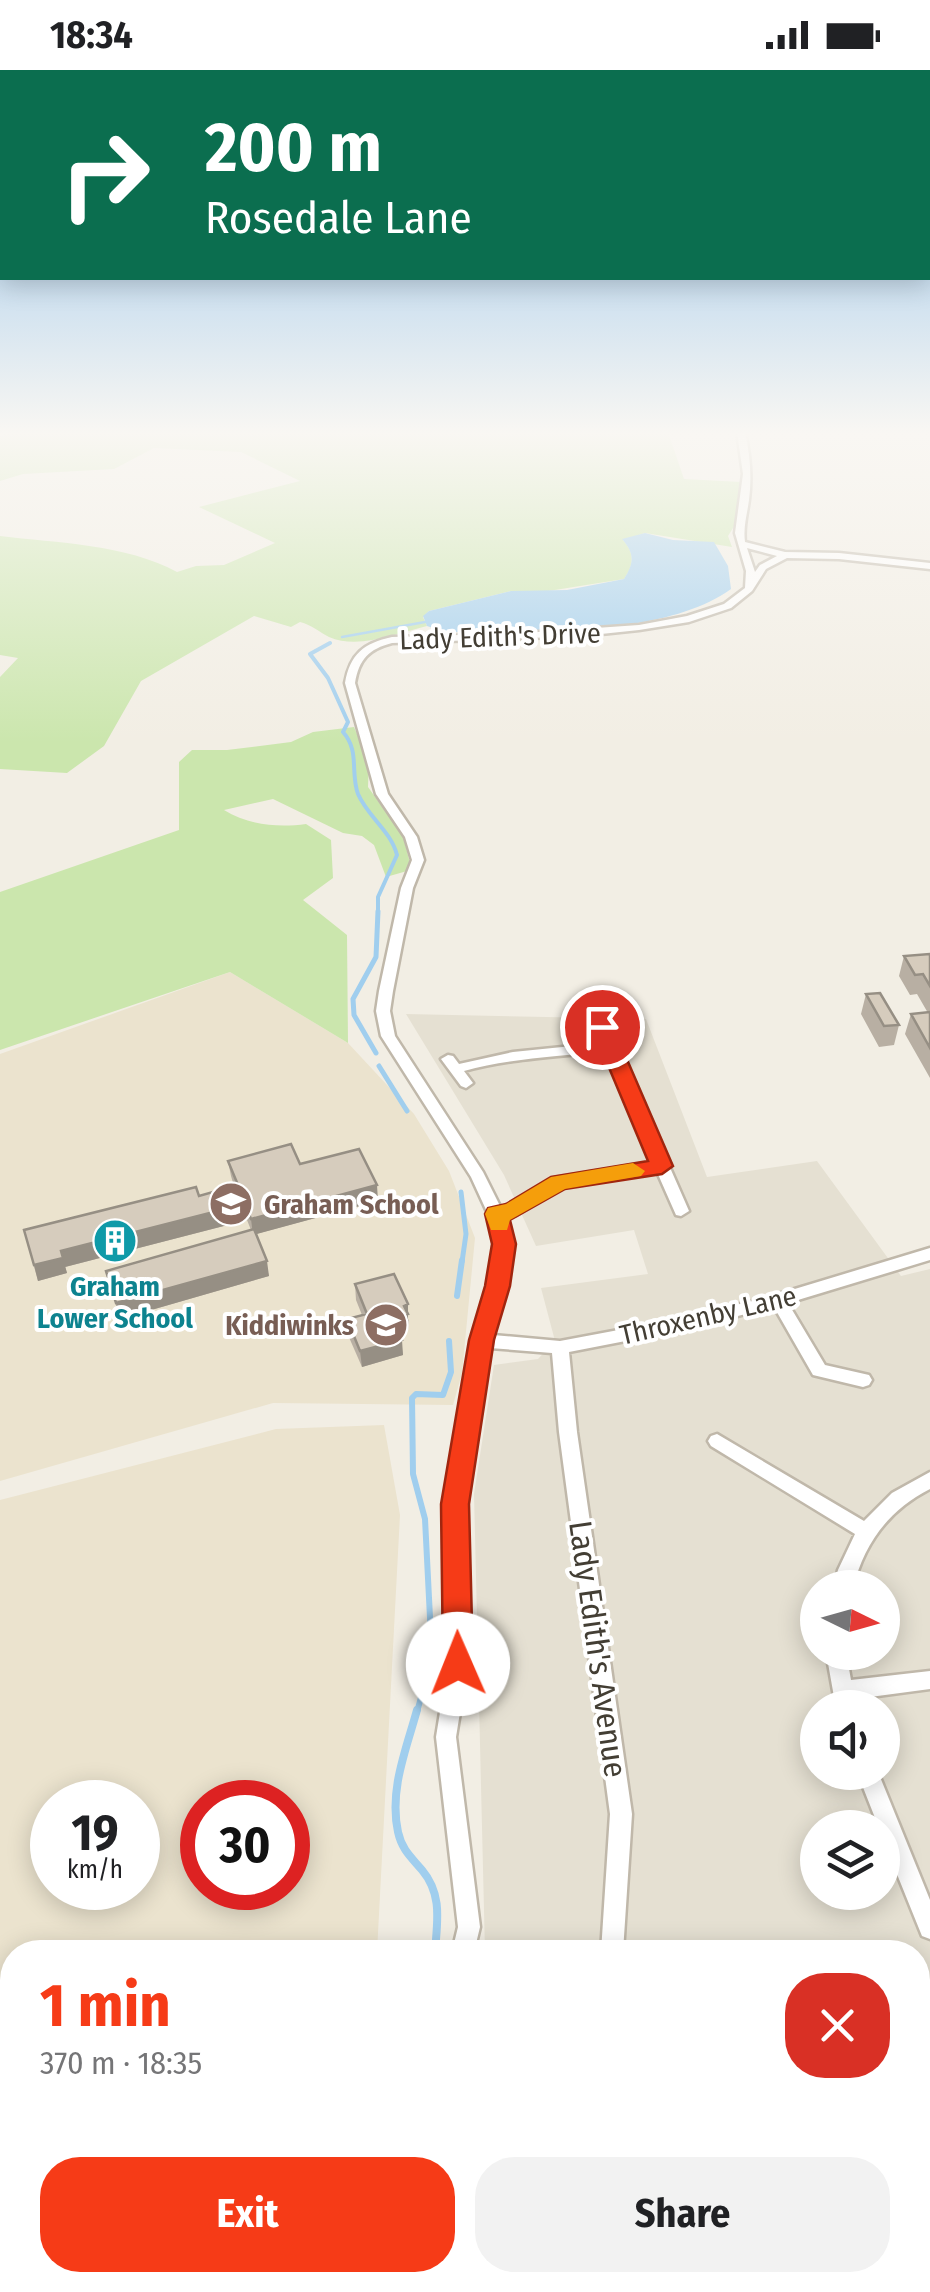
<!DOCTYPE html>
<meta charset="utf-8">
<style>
:root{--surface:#fff;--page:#f2f2f2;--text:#202124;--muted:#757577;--accent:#f63b17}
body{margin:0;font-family:"Fira Sans Condensed",sans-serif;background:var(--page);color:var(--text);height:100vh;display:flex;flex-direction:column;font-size:38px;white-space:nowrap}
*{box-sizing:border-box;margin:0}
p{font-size:32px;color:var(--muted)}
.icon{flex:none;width:55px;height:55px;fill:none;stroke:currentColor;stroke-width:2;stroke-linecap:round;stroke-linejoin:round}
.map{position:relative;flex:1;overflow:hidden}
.details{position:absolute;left:0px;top:1870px;width:930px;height:352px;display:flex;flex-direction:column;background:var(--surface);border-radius:40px 40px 0 0;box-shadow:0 5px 25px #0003}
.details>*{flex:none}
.banner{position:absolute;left:0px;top:0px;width:930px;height:210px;box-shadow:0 5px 25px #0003;background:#0b6e4f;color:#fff;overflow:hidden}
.needle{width:65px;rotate:95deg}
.tools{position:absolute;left:800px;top:1500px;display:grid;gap:20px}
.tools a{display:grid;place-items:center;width:100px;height:100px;border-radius:50%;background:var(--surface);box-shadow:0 5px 25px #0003;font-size:50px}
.speed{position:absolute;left:30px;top:1710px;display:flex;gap:20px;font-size:50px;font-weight:700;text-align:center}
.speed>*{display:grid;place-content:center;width:130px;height:130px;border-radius:50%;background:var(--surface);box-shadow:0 5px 25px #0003;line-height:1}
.speed small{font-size:25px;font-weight:400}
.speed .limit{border:15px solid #d22;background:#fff;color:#111}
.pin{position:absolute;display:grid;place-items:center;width:85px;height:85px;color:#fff;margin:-42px;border:5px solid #fff;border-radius:50%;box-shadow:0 2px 10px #0007}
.me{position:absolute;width:110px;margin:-55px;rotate:359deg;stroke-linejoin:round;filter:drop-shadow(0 0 8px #0008)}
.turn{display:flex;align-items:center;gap:35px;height:210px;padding:0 40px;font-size:45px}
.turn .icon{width:130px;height:130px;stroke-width:2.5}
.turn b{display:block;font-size:70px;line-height:85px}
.round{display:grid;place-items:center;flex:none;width:105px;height:105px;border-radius:40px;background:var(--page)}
.overview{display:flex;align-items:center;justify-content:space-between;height:170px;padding:0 40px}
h1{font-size:60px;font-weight:700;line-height:75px;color:var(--accent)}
.cta{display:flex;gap:20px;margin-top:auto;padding:20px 40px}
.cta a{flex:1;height:115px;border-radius:40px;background:var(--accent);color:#fff;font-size:40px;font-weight:700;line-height:115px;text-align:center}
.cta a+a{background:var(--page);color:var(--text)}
.status{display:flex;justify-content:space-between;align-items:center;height:70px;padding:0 50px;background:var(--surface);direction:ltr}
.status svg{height:28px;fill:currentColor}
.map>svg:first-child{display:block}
.residential{fill:#e5e0d2;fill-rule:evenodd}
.education{fill:#ebe3ce;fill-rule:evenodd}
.green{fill:#cbe6ad}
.water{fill:#a0ceee}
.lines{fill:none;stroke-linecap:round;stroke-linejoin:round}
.stream-far4{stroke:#a0ceee;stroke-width:2.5}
.stream-far3{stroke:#a0ceee;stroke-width:4}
.stream-far2{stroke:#a0ceee;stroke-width:5}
.stream-far1{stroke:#a0ceee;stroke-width:6}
.stream{stroke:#a0ceee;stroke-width:8}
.street-casing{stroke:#c0b8aa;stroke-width:5}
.street{fill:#fff;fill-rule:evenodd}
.wall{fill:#b8afa3}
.shaded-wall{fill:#968f84}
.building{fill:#d6ccbd;stroke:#968f84;stroke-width:2.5}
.route{fill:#f63b17;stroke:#a0260f;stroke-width:2.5}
.slow{fill:#f59e0b}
.labels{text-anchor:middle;stroke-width:8;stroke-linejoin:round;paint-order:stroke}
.street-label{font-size:28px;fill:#433e34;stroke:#fff}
.education-label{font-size:28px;font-weight:bold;fill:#785e54;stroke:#fff;text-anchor:start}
.culture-label{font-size:28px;font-weight:bold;fill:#0d838f;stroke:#fff}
.near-street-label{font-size:32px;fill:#433e34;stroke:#fff}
</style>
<div class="status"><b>18:34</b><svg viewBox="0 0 49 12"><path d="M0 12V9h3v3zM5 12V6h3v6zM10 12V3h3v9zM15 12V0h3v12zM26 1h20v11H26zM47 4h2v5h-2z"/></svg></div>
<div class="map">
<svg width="930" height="2222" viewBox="0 0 930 2222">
<rect width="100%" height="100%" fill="#f2eee4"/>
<path class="residential" d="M 406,944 L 646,949 L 707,1107 L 817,1091 L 901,1206 L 930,1199 L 930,2222 L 405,2222 L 408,2210 L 918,2210 L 918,1882 L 485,1882 L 474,1424 L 494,1295 L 538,1289 L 555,1271 L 541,1218 L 648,1204 L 634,1160 L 536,1176 L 504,1105 ZM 818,1518 L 882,1518 L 882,1582 L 818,1582 ZM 818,1638 L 882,1638 L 882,1702 L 818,1702 ZM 818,1758 L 882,1758 L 882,1822 L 818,1822 Z"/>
<path class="education" d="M 230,902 L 348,973 L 414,1044 L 449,1101 L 475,1168 L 462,1303 L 453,1335 L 273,1333 L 0,1411 L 0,984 Z
M 384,1355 L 400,1445 L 377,1882 L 12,1882 L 12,2210 L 280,2210 L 280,2222 L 0,2222 L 0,1430 L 276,1359 ZM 52,1732 L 138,1732 L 138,1818 L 52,1818 ZM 202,1732 L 288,1732 L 288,1818 L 202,1818 Z"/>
<path class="green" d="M 16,362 L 668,362 L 684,409 L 741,412 L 738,450 L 728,466 L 732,477 L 645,463 L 623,470 C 635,484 634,494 624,509 L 536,523 L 511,521 L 429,541 L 423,547 L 427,556 C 397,563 359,580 329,567 C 319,562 312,555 300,552 L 291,557 L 254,546 L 141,611 L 104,676 L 67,703 L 0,699 L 0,607 L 18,588 L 0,585 L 0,466 C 57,473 126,474 177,502 L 196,496 L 224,495 L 275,473 L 199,437 L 300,411 L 241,382 L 154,378 L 114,399 L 23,404 L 0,411 L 0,366 Z
M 354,657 L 369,692 L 368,717 L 403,766 L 410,793 L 407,801 L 386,807 L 374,775 L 362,766 L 343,763 L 273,729 L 224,740 C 248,755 278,758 306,754 L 331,770 L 333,808 L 303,830 L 347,865 L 348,973 L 230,902 L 0,980 L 0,822 L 179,760 L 179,692 L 192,680 L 227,680 L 291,672 L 313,662 Z"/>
<path class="water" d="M 645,463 L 673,470 L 714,472 L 728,496 L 731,519 C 663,568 527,561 445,562 L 427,556 L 423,546 L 429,541 L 511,521 L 567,520 L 624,509 C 634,493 635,484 622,469 Z"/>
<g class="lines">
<path class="stream-far4" d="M 342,567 L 425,552"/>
<path class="stream-far3" d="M 330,573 L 310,584 L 328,608 L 348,652 L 343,662 C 360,681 350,702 358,724 C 368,747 391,761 397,785 L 378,827 L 378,843"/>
<path class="stream-far2" d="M 376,983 L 354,945 L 353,929 L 376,887 L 378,841
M 379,996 L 407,1041
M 461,1122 L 466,1164 L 462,1192"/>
<path class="stream-far1" d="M 457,1226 L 462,1190
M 417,1642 L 432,1587 L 425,1449 L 413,1404 L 412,1328 L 416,1324 L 443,1325 L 451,1302 L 449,1271"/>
<path class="stream" d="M 417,1640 C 406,1680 389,1720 398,1762 C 402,1780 411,1787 422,1800 C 443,1825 437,1852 435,1882
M 298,2210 L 300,2222"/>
<defs>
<path id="street" d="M 737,362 L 745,362 C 750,384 752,407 749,430 C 747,445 743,457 745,472 L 785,482 L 839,483 L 930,493 L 930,499 L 839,489 L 787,488 L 766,499 L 752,521 L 731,538 L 689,552 L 639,560 L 582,566 L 392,573 C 369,579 359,589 355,613 L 388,724 L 417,767 L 424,790 L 413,818 L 393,921 L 390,941 L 395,966 L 483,1102 L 501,1138 L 507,1136 L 554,1108 L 653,1092 L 605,981 C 558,987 510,988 464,1001 L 473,1013 L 466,1018 L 461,1016 L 441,989 L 448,985 L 453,986 L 459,994 L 513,982 L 602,973 L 595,957 L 602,953 L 607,954 L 689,1141 L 681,1146 L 676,1145 L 657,1102 L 563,1117 L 516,1145 L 505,1148 L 512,1174 L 493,1265 L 560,1271 L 677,1249 L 765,1228 L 930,1178 L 930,1190 L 788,1233 L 825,1295 L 869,1305 L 872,1310 L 869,1315 L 863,1317 L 813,1305 L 774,1237 L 677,1261 L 569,1282 L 577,1362 L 632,1744 L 623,1882 L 601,1882 L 610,1744 L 559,1362 L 552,1283 L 490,1278 L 480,1328 L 464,1434 L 468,1593 L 456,1667 L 480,1857 L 474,1882 L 452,1882 L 458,1857 L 436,1667 L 448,1593 L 446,1434 L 462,1328 L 496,1174 L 488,1144 L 471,1107 L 381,966 L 376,941 L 379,921 L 401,818 L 412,790 L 405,767 L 376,724 L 345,613 C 350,584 364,573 392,567 L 524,563 L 639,555 L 687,546 L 724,534 L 745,518 L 746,501 L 735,463 L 743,404 ZM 747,478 L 777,486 L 760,495 L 755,502 Z
M 717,1364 L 864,1451 L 892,1423 L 930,1402 L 930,1419 C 889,1440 864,1473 853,1518 L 834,1518 L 838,1500 L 855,1464 L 711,1376 L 708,1371 L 711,1366 Z
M 826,1582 L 846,1582 L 851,1610 L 930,1601 L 930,1619 L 855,1629 L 856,1638 L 836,1638 Z
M 857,1702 L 878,1702 L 930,1830 L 930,1869 L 922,1866 L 882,1767 L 882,1758 L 879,1758 Z
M 373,2210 L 399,2210 L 398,2222 L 372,2222 Z
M 587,2210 L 613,2210 L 613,2222 L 587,2222 Z
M 742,2210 L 768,2210 L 770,2222 L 744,2222 Z"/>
</defs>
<use href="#street" class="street-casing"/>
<use href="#street" class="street"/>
</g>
<path class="wall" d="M 930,884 L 930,1008 L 905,964 L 911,944 L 928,943 L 917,924 L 910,925 L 899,906 L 904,886 Z
M 866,924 L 899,955 L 894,975 L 879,977 L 861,944 Z
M 228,1091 L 300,1094 L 378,1131 L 256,1164 L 269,1206 L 120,1249 L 106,1201 L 251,1160 L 247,1150 L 65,1197 L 67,1203 L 38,1211 L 24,1160 L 199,1126 L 234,1116 L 231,1106 Z
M 355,1214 L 409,1250 L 408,1259 L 399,1262 L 403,1285 L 362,1297 L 348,1265 L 347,1249 L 362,1245 L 356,1230 Z"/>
<path class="shaded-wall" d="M 377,1115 L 378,1131 L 253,1165 L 251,1149 Z
M 245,1134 L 247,1150 L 65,1197 L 61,1181 Z
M 63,1188 L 67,1203 L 38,1211 L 34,1195 Z
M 267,1191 L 269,1206 L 120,1249 L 116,1233 Z
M 408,1234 L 408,1259 L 394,1263 L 393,1248 L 404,1236 Z
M 402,1270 L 403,1285 L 362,1297 L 360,1281 Z"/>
<path class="building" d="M 930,884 L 930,916 L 923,904 L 915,905 L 904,886 Z
M 880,923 L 899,955 L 884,956 L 866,924 Z
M 930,942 L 930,978 L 911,944 Z
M 291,1074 L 300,1094 L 359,1079 L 377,1115 L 251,1149 L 245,1134 L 61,1181 L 63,1188 L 34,1195 L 24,1160 L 196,1117 L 199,1126 L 238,1115 L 228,1091 Z
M 254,1159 L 267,1191 L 116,1233 L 106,1201 Z
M 394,1204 L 408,1234 L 404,1236 L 408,1244 L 393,1248 L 402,1270 L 360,1281 L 347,1249 L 367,1244 L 355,1214 Z"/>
<linearGradient id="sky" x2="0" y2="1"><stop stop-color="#8bbeea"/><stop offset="0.54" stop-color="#f9f7f3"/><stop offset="1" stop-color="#f9f7f3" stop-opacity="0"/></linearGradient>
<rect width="930" height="673" fill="url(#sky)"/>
<path class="route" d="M 602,950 L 613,957 L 673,1096 L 662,1104 L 565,1119 L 510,1150 L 516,1174 L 510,1216 L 494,1270 L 469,1434 L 473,1594 L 469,1603 L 458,1607 L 447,1603 L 443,1594 L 441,1434 L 469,1270 L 485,1216 L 492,1174 L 485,1144 L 488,1138 L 506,1134 L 551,1107 L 648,1091 L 592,957 Z"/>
<path class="slow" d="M 633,1093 L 645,1101 L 641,1106 L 565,1119 L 510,1150 L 507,1160 L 491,1160 L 485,1144 L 488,1138 L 506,1134 L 551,1107 Z"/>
<defs>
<symbol id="school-disc" viewBox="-11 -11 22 22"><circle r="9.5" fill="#8d6e63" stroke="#fff"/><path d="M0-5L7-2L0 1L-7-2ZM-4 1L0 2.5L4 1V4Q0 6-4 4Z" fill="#fff"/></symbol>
<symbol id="building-disc" viewBox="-11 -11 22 22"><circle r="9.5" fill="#0f9aa8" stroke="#fff"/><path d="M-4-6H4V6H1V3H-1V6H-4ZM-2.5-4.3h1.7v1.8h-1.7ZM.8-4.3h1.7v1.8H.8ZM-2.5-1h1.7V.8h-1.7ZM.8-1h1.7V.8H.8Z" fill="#fff"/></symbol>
</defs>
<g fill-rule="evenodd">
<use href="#school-disc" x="206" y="1109" width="50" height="50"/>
<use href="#building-disc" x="90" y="1146" width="50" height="50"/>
<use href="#school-disc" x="361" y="1230" width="50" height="50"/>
</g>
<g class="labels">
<g class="street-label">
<text transform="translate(500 566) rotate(-2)" y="10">Lady Edith's Drive</text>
<text transform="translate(708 1245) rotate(-13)" y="10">Throxenby Lane</text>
</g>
<g class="education-label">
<text x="264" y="1144">Graham School</text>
<text x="354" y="1265" text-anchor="end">Kiddiwinks</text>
</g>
<g class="culture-label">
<text x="115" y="1226">Graham<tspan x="115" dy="32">Lower School</tspan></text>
</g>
<g class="near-street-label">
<text transform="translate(598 1579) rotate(82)" y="11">Lady Edith's Avenue</text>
</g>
</g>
</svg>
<div class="tools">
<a><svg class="needle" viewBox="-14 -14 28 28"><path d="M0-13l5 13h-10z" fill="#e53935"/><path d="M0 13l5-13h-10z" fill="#757577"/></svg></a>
<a><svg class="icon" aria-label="sound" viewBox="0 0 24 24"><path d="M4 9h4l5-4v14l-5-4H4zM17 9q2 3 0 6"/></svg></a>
<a><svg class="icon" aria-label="layers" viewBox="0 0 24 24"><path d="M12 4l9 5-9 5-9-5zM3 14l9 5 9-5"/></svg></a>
</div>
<div class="speed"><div>19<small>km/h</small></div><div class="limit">30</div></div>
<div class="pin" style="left:602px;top:957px;background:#d93025"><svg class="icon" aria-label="arrive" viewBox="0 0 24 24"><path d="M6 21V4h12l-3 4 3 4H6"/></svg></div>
<svg class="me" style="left:458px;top:1594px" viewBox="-20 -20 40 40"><circle r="19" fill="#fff"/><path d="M0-13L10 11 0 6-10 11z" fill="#f63b17"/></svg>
<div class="banner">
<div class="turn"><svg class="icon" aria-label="right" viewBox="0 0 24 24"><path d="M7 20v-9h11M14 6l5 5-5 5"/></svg><div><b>200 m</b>Rosedale Lane</div></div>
</div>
<section class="details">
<div class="overview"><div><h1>1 min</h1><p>370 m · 18:35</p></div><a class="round" style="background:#d93025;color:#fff"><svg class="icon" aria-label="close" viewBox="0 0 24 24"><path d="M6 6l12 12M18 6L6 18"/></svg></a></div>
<div class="cta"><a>Exit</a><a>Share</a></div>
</section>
</div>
